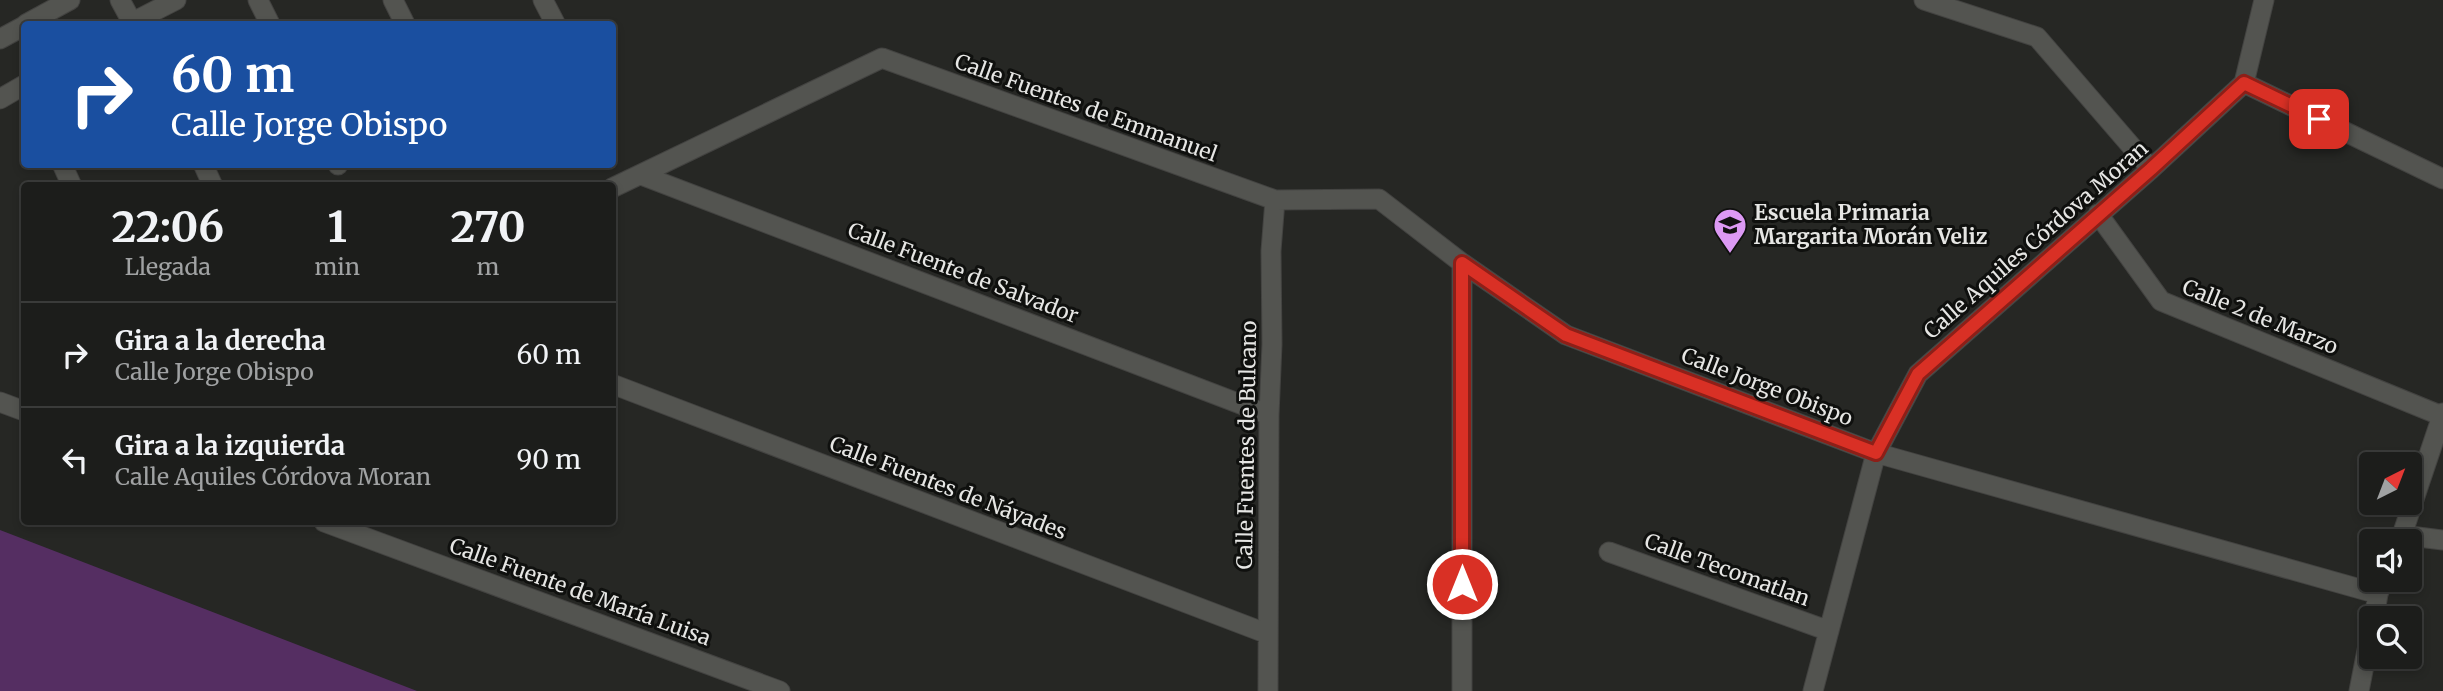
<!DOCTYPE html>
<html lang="es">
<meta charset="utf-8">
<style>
:root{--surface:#1c1d1b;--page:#252624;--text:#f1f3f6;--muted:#a0a2a3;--line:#3a3b3a}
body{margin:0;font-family:Merriweather,serif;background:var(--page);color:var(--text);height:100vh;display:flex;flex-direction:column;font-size:26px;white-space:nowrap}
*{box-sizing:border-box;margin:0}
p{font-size:23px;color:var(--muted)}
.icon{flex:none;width:38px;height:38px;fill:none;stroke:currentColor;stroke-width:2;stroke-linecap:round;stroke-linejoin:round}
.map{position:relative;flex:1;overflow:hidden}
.drawer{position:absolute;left:21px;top:182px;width:595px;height:343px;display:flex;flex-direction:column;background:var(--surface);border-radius:7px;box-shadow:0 4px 10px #0003,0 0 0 2px var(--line)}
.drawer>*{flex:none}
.hud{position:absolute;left:21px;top:21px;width:595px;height:147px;border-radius:7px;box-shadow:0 4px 10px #0003,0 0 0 2px var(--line);background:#1a4fa0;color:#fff;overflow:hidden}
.needle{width:46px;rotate:42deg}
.tools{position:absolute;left:2359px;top:452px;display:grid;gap:14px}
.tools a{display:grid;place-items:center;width:63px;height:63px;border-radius:7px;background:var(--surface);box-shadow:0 4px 10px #0003,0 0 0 2px var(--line);font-size:35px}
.pin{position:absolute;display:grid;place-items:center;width:60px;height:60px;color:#fff;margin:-30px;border-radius:14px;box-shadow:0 4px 10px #0006}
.me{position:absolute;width:77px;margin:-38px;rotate:0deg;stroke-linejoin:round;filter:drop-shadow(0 0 5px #0008)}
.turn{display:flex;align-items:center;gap:24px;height:147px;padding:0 35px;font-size:32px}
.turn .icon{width:91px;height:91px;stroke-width:2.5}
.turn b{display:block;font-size:49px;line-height:60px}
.eta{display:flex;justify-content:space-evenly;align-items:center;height:119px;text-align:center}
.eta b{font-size:42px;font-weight:700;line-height:49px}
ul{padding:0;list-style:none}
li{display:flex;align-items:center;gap:21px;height:105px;padding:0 35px;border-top:2px solid var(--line)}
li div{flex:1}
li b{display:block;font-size:26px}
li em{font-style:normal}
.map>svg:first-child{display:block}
.green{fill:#552e62}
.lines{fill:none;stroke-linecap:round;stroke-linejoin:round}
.minor-casing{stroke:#434341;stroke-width:21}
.minor{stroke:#535450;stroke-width:19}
.route-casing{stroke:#8d1f18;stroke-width:18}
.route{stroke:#d93025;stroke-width:12}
.labels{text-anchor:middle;stroke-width:6;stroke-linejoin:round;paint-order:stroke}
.street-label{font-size:21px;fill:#e6e6e4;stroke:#0f100e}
.poi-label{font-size:21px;font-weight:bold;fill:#e6e6e4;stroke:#0f100e;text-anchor:start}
</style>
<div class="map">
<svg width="2443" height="691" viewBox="0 0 2443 691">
<rect width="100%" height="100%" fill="#262724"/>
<path class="green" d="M 0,530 L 417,691 L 0,691 Z"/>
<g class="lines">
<defs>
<path id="minor" d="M 120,0 L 133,24
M 258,0 L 270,24
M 393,0 L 405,24
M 543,0 L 555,23
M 1924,0 L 2037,37 L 2151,169
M 26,24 L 70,0
M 129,24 L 176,0
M 0,39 L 24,26
M 2244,83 L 2443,179
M 0,99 L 24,85
M 62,164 L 72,186
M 203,164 L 213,186
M 338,164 L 338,165
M 641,175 L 1269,415
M 612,188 L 882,58 L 1275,200 L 1379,199 L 1462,263 L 1566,335 L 1876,453 L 2378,594
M 2098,214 L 2161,301 L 2442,416
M 1462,263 L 1462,691
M 612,384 L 1268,634
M 0,402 L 24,411
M 324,522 L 780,691
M 2402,535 L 2443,540
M 2400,541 L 2443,413
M 1609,552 L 1829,631
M 2374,618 L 2378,594 L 2384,579
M 1268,691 L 1269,415 L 1272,344 L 1271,251 L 1275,200
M 1813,691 L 1876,453 L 1918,374 L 2151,169 L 2244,83 L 2264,0
M 2359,691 L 2371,630"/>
</defs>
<use href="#minor" class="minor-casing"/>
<use href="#minor" class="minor"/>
</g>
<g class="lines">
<defs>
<path id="route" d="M 1462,584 L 1462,263 L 1566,335 L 1876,453 L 1918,374 L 2151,169 L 2244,83 L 2319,119"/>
</defs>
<use href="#route" class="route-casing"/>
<use href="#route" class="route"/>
</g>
<defs>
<symbol id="school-pin" viewBox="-11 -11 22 30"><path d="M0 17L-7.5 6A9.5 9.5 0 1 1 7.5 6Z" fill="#dc99f4" stroke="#0f100e"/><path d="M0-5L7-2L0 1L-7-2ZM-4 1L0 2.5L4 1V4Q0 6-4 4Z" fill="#111"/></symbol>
</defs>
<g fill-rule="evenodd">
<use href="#school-pin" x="1711" y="206" width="38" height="52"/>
</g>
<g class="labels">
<g class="street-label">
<text transform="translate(1086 108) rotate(20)" y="7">Calle Fuentes de Emmanuel</text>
<text transform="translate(2036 240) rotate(-41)" y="7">Calle Aquiles Córdova Moran</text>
<text transform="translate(963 273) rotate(21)" y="7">Calle Fuente de Salvador</text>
<text transform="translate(2260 317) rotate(22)" y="7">Calle 2 de Marzo</text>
<text transform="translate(1767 387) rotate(21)" y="7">Calle Jorge Obispo</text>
<text transform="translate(1247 445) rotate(-89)" y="7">Calle Fuentes de Bulcano</text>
<text transform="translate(948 488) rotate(21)" y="7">Calle Fuentes de Náyades</text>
<text transform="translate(1727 570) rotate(20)" y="7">Calle Tecomatlan</text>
<text transform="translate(580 592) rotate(20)" y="7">Calle Fuente de María Luisa</text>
</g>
<g class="poi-label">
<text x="1754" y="220">Escuela Primaria<tspan x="1754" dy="24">Margarita Morán Veliz</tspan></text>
</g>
</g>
</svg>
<div class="tools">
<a><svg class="needle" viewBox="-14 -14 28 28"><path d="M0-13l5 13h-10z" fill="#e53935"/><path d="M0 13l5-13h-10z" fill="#a0a2a3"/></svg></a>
<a><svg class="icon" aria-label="sound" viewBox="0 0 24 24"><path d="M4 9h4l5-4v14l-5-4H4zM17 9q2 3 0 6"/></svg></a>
<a><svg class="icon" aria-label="search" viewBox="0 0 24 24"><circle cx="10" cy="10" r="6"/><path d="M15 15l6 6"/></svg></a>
</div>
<div class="pin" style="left:2319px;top:119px;background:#d93025"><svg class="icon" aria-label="arrive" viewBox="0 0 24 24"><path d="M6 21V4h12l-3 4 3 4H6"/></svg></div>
<svg class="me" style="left:1462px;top:584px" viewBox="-20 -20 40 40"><circle r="17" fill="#d93025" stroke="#fff" stroke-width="3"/><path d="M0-11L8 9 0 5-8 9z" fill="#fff"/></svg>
<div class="hud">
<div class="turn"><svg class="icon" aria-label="right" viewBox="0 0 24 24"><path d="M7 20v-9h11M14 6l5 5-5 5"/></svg><div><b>60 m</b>Calle Jorge Obispo</div></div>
</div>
<section class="drawer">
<div class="eta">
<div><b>22:06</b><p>Llegada</p></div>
<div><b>1</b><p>min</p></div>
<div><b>270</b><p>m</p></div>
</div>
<ul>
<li><svg class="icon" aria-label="right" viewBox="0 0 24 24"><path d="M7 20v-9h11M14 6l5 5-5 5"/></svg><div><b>Gira a la derecha</b><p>Calle Jorge Obispo</p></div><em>60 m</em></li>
<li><svg class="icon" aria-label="left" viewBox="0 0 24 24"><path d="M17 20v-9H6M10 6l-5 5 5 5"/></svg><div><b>Gira a la izquierda</b><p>Calle Aquiles Córdova Moran</p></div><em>90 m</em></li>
</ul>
</section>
</div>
